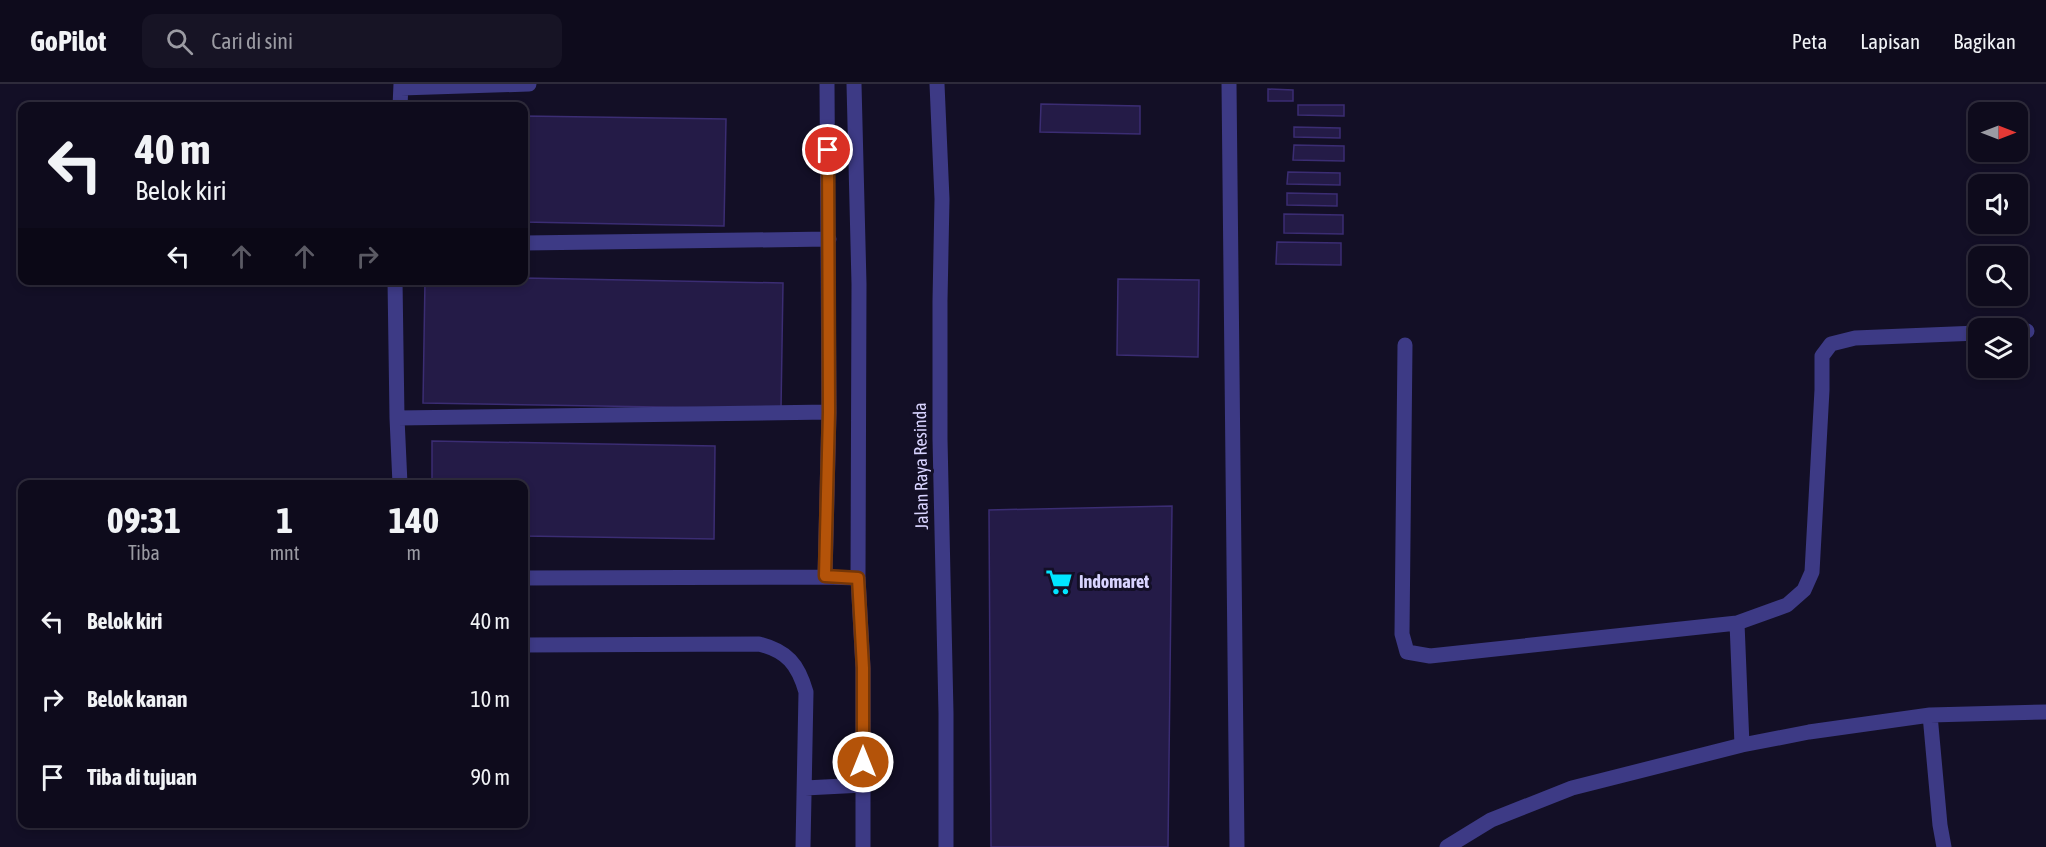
<!DOCTYPE html>
<html lang="id">
<style>
:root{--surface:#0e0b1c;--page:#171425;--text:#f1f3f6;--muted:#9b9ba3;--line:#2e2b3b}
body{margin:0;font-family:"Asap Condensed",sans-serif;background:var(--page);color:var(--text);height:100vh;display:flex;flex-direction:column;font-size:22px;white-space:nowrap}
*{box-sizing:border-box;margin:0}
p{font-size:20px;color:var(--muted)}
.icon{flex:none;width:33px;height:33px;fill:none;stroke:currentColor;stroke-width:2;stroke-linecap:round;stroke-linejoin:round}
.map{position:relative;flex:1;overflow:hidden}
.details{position:absolute;left:18px;top:396px;width:510px;height:348px;display:flex;flex-direction:column;background:var(--surface);border-radius:12px;box-shadow:0 3px 9px #0003,0 0 0 2px var(--line)}
.details>*{flex:none}
.guide{position:absolute;left:18px;top:18px;width:510px;height:183px;border-radius:12px;box-shadow:0 3px 9px #0003,0 0 0 2px var(--line);background:#0e0b1c;color:var(--text);overflow:hidden}
.needle{width:39px;rotate:90deg}
.buttons{position:absolute;left:1968px;top:18px;display:grid;gap:12px}
.buttons a{display:grid;place-items:center;width:60px;height:60px;border-radius:12px;background:var(--surface);box-shadow:0 3px 9px #0003,0 0 0 2px var(--line);font-size:30px}
.pin{position:absolute;display:grid;place-items:center;width:51px;height:51px;color:#fff;margin:-26px;border:3px solid #fff;border-radius:50%;box-shadow:0 2px 6px #0007}
.me{position:absolute;width:66px;margin:-33px;rotate:0deg;stroke-linejoin:round;filter:drop-shadow(0 0 4px #0008)}
.turn{display:flex;align-items:center;gap:21px;height:126px;padding:0 18px;font-size:27px}
.turn .icon{width:78px;height:78px;stroke-width:2.5}
.turn b{display:block;font-size:42px;line-height:51px}
.lanes{display:flex;align-items:center;height:57px;padding:0 18px;background:#0003;justify-content:center;gap:30px;direction:ltr}
.lanes .off{opacity:.35}
.eta{display:flex;justify-content:space-evenly;align-items:center;height:102px;text-align:center}
.eta b{font-size:36px;font-weight:700;line-height:42px}
ul{padding:0;list-style:none}
li{display:flex;align-items:center;gap:18px;height:78px;padding:0 18px}
li div{flex:1}
li b{display:block;font-size:22px}
li em{font-style:normal}
header{display:flex;align-items:center;gap:36px;box-sizing:border-box;height:84px;padding:0 30px;background:var(--surface);border-bottom:2px solid var(--line)}
header strong{font-size:28px}
nav{display:flex;gap:33px;margin-inline-start:auto;font-size:21px}
.search{width:420px;height:54px;background:var(--page);display:flex;align-items:center;gap:15px;box-sizing:border-box;padding:0 21px;border-radius:12px;color:var(--muted);font-size:22px}
.map>svg:first-child{display:block}
.building{fill:#241b47;stroke:#3b2d73;stroke-width:1.5}
.lines{fill:none;stroke-linecap:round;stroke-linejoin:round}
.minor{stroke:#3d3a85;stroke-width:15}
.route-casing{stroke:#753606;stroke-width:15}
.route{stroke:#b45309;stroke-width:10}
.labels{text-anchor:middle;stroke-width:6;stroke-linejoin:round;paint-order:stroke}
.street-label{font-size:18px;fill:#d9d4ff;stroke:#130f26}
.poi-label{font-size:18px;font-weight:bold;fill:#d9d4ff;stroke:#130f26;text-anchor:start}
</style>
<header>
<strong>GoPilot</strong>
<div class="search"><svg class="icon" aria-label="search" viewBox="0 0 24 24"><circle cx="10" cy="10" r="6"/><path d="M15 15l6 6"/></svg>Cari di sini</div>
<nav><a>Peta</a><a>Lapisan</a><a>Bagikan</a></nav>
</header>
<div class="map">
<svg width="2046" height="763" viewBox="0 0 2046 763">
<rect width="100%" height="100%" fill="#130f26"/>
<path class="building" d="M 1268,5 L 1293,6 L 1293,17 L 1268,17 Z
M 1041,20 L 1140,22 L 1140,50 L 1040,48 Z
M 1298,21 L 1344,21 L 1344,32 L 1298,31 Z
M 524,32 L 726,35 L 724,142 L 524,138 Z
M 1294,43 L 1340,44 L 1340,54 L 1294,53 Z
M 1294,61 L 1344,62 L 1344,77 L 1293,76 Z
M 1288,88 L 1340,89 L 1340,101 L 1287,100 Z
M 1287,109 L 1337,110 L 1337,122 L 1287,121 Z
M 1284,130 L 1343,131 L 1343,150 L 1284,149 Z
M 1277,158 L 1341,159 L 1341,181 L 1276,180 Z
M 524,194 L 783,199 L 781,325 L 423,319 L 425,196 L 524,196 Z
M 1118,195 L 1199,196 L 1198,273 L 1117,271 Z
M 432,357 L 715,362 L 714,455 L 524,452 L 524,400 L 432,400 Z
M 1172,422 L 1168,763 L 991,763 L 989,426 Z"/>
<g class="lines">
<path class="minor" d="M 854,0 L 859,200 L 858,494 L 863,584 L 863,763
M 937,0 L 942,115 L 940,217 L 940,355 L 946,629 L 946,763
M 1229,0 L 1237,763
M 401,4 L 529,0
M 400,22 L 401,0
M 524,159 L 829,155
M 395,196 L 397,334 L 400,400
M 2018,247 L 2027,247
M 1405,261 L 1402,550 L 1407,568 L 1430,572 L 1737,539
M 397,334 L 829,328
M 825,493 L 829,328 L 827,0
M 524,494 L 825,493 L 858,494
M 524,561 L 759,560 C 787,567 798,580 806,608 L 803,763
M 1930,631 L 2046,628
M 1742,661 L 1737,539 L 1787,521 L 1804,506 L 1812,488 L 1822,306 L 1822,272 L 1831,260 L 1855,254 L 1978,249
M 805,704 L 863,701
M 1447,763 L 1491,736 L 1572,704 L 1742,661 L 1809,648 L 1930,631 L 1940,741 L 1944,763"/>
</g>
<g class="lines">
<defs>
<path id="route" d="M 828,66 L 829,328 L 825,492 L 858,494 L 863,584 L 863,678"/>
</defs>
<use href="#route" class="route-casing"/>
<use href="#route" class="route"/>
</g>
<defs>
<symbol id="supermarket-bare" viewBox="-9 -9 18 18"><path d="M-6-5.5h2.5l.6 2H6L4.5 2H-2.5L-4.4-4H-6ZM-1.5 3.2a1.3 1.3 0 1 0 .1 0ZM3 3.2a1.3 1.3 0 1 0 .1 0Z" fill="#00e5ff" stroke="#130f26" stroke-width="2.5" paint-order="stroke"/></symbol>
</defs>
<g fill-rule="evenodd">
<use href="#supermarket-bare" x="1040" y="479" width="38" height="38"/>
</g>
<g class="labels">
<g class="street-label">
<text transform="translate(921 382) rotate(-91)" y="6">Jalan Raya Resinda</text>
</g>
<g class="poi-label">
<text x="1079" y="504">Indomaret</text>
</g>
</g>
</svg>
<div class="buttons">
<a><svg class="needle" viewBox="-14 -14 28 28"><path d="M0-13l5 13h-10z" fill="#e53935"/><path d="M0 13l5-13h-10z" fill="#9b9ba3"/></svg></a>
<a><svg class="icon" aria-label="sound" viewBox="0 0 24 24"><path d="M4 9h4l5-4v14l-5-4H4zM17 9q2 3 0 6"/></svg></a>
<a><svg class="icon" aria-label="search" viewBox="0 0 24 24"><circle cx="10" cy="10" r="6"/><path d="M15 15l6 6"/></svg></a>
<a><svg class="icon" aria-label="layers" viewBox="0 0 24 24"><path d="M12 4l9 5-9 5-9-5zM3 14l9 5 9-5"/></svg></a>
</div>
<div class="pin" style="left:828px;top:66px;background:#d93025"><svg class="icon" aria-label="arrive" viewBox="0 0 24 24"><path d="M6 21V4h12l-3 4 3 4H6"/></svg></div>
<svg class="me" style="left:863px;top:678px" viewBox="-20 -20 40 40"><circle r="17" fill="#b45309" stroke="#fff" stroke-width="3"/><path d="M0-11L8 9 0 5-8 9z" fill="#fff"/></svg>
<div class="guide">
<div class="turn"><svg class="icon" aria-label="left" viewBox="0 0 24 24"><path d="M17 20v-9H6M10 6l-5 5 5 5"/></svg><div><b>40 m</b>Belok kiri</div></div>
<div class="lanes"><svg class="icon" aria-label="left" viewBox="0 0 24 24"><path d="M17 20v-9H6M10 6l-5 5 5 5"/></svg><svg class="icon off" aria-label="ahead" viewBox="0 0 24 24"><path d="M12 20V5M6 11l6-6 6 6"/></svg><svg class="icon off" aria-label="ahead" viewBox="0 0 24 24"><path d="M12 20V5M6 11l6-6 6 6"/></svg><svg class="icon off" aria-label="right" viewBox="0 0 24 24"><path d="M7 20v-9h11M14 6l5 5-5 5"/></svg></div>
</div>
<section class="details">
<div class="eta">
<div><b>09:31</b><p>Tiba</p></div>
<div><b>1</b><p>mnt</p></div>
<div><b>140</b><p>m</p></div>
</div>
<ul>
<li><svg class="icon" aria-label="left" viewBox="0 0 24 24"><path d="M17 20v-9H6M10 6l-5 5 5 5"/></svg><div><b>Belok kiri</b></div><em>40 m</em></li>
<li><svg class="icon" aria-label="right" viewBox="0 0 24 24"><path d="M7 20v-9h11M14 6l5 5-5 5"/></svg><div><b>Belok kanan</b></div><em>10 m</em></li>
<li><svg class="icon" aria-label="arrive" viewBox="0 0 24 24"><path d="M6 21V4h12l-3 4 3 4H6"/></svg><div><b>Tiba di tujuan</b></div><em>90 m</em></li>
</ul>
</section>
</div>
